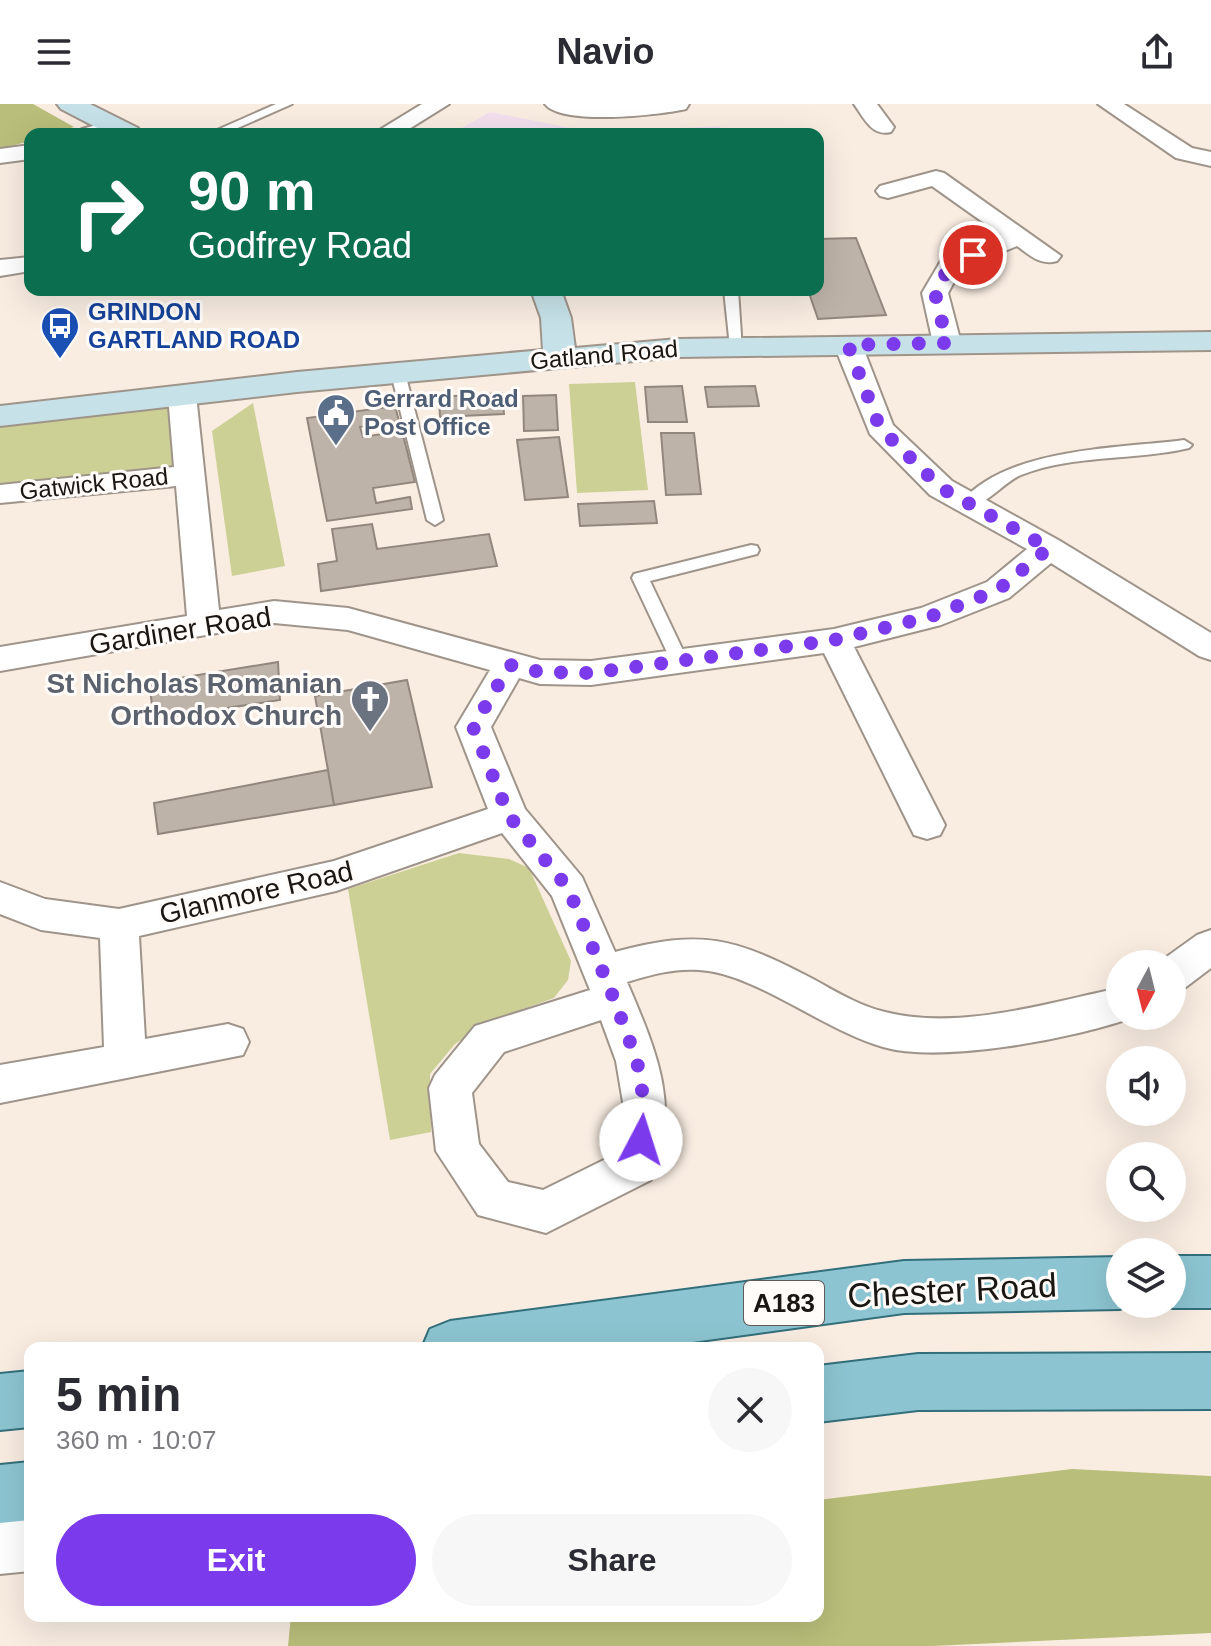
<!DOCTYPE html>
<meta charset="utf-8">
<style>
:root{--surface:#fff;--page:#f7f7f7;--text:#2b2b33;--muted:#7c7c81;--accent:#7c3aed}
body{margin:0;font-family:Helvetica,sans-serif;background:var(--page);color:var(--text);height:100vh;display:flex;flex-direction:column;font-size:30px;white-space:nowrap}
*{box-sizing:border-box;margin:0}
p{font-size:26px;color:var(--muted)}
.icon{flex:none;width:44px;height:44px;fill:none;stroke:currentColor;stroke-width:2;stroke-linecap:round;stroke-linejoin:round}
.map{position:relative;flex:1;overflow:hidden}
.details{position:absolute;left:24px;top:1238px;width:800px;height:280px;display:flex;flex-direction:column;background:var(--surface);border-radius:16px;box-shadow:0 8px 32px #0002}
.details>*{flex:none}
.top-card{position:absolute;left:24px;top:24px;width:800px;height:168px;border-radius:16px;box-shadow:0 8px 32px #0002;background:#0b6e4f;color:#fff;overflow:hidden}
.needle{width:52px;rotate:187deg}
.controls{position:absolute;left:1106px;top:846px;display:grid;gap:16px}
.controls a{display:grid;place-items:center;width:80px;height:80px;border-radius:50%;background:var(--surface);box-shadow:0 8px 32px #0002;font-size:40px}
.pin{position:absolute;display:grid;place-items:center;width:68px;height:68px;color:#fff;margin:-34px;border:4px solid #fff;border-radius:50%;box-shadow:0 2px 8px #0007}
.me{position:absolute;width:88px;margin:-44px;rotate:5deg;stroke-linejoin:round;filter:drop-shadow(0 0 6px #0008)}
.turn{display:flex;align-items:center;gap:28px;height:168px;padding:0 32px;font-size:36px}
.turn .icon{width:104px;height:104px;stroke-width:2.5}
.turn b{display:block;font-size:56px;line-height:68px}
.round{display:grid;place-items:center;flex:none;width:84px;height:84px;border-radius:42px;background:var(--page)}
.head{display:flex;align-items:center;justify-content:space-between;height:136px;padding:0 32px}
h1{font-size:48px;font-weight:700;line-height:60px}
.cta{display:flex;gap:16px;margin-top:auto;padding:16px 32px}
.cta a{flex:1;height:92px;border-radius:48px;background:var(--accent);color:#fff;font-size:32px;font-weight:700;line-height:92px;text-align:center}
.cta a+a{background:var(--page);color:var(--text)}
header{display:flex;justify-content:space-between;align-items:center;height:104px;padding:0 32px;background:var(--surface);font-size:36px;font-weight:700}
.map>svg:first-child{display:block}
.education{fill:#f3dfee}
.green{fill:#ccd094}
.forest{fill:#b9be7a}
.building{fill:#beb3a9;stroke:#92877e;stroke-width:2}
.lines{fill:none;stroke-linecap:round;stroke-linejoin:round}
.lane-casing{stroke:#9f948a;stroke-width:4}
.street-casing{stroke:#9f948a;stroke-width:4}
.secondary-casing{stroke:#9f948a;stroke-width:4}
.primary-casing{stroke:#336f7b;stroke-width:4}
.lane{fill:#fff;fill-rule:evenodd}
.street{fill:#fff;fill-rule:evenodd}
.secondary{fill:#c6e2e8;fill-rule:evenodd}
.primary{fill:#8cc5d1;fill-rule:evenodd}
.route{stroke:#7c3aed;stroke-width:14;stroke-dasharray:0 25.2}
.labels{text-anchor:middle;stroke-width:6;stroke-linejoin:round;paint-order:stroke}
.far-transit-label{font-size:24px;font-weight:bold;fill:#164399;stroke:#fffcfa;text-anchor:start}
.far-street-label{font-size:24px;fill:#1a1612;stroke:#fffcfa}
.far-service-label{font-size:24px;font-weight:bold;fill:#4e5e75;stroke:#fffcfa;text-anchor:start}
.shield{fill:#fffcfa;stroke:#5f5b58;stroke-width:2}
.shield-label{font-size:26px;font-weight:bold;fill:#1a1612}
.street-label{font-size:28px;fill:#1a1612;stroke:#fffcfa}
.worship-label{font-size:28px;font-weight:bold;fill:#5b616d;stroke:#fffcfa;text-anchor:end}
.near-street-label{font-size:34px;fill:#1a1612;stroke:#fffcfa}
</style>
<header><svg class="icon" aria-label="menu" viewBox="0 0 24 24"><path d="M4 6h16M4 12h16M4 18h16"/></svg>Navio<svg class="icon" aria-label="share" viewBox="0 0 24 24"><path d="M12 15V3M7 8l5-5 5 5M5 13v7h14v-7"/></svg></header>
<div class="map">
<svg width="1211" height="1542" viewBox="0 0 1211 1542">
<rect width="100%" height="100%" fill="#f9ede2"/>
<path class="education" d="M 490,8 L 596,29 L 720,22 L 723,30 L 405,30 L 410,27 L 458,26 Z"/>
<path class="green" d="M 635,278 L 648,386 L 577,389 L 569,280 Z
M 182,291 L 189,371 L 0,390 L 0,312 Z
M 253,299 L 285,462 L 232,472 L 212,327 Z
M 459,749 L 509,755 L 529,764 L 571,857 L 568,876 L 554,894 L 492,916 L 455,940 L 430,970 L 431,1028 L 390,1036 L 348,785 Z"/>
<path class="forest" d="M 0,0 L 33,0 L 74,23 L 51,30 L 30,30 L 30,37 L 0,45 Z
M 1072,1365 L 1211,1372 L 1211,1529 L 932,1542 L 288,1542 L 291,1512 L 818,1512 L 818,1396 Z"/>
<path class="building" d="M 856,134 L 886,211 L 818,215 L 808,186 L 818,186 L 818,135 Z
M 682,282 L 687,318 L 648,318 L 645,283 Z
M 755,282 L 759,302 L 708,303 L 705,283 Z
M 502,289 L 504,310 L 440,313 L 439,293 Z
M 556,291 L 558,326 L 524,327 L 523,292 Z
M 395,302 L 399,317 L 360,323 L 363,333 L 402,327 L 415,378 L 373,384 L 376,399 L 410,393 L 412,405 L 327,417 L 307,314 Z
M 661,329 L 694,329 L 701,390 L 666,391 Z
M 559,333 L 568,393 L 525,396 L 517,336 Z
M 654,397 L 657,419 L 580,422 L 578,400 Z
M 372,420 L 377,445 L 489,430 L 497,462 L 321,487 L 318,460 L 337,457 L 332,425 Z
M 278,558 L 280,596 L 154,615 L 149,579 Z
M 407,576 L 432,683 L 334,701 L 315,592 Z
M 328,666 L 334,701 L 158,730 L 154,699 Z"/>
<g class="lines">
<defs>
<path id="lane" d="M 276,0 L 292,0 L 224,30 L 208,30 Z
M 724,186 L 738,186 L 742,246 L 737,247 L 730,243 Z
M 398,265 L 405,269 L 443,416 L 435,421 L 427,416 L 391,269 Z
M 1184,336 L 1192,341 L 1189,344 C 1135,357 1074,350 1021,371 C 1003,378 983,407 962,403 L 960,399 C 1008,343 1116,345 1184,336 Z
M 751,441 L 757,442 L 759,446 L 757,450 L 650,477 L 688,557 L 679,563 L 673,561 L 632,474 L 634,470 Z"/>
<path id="street" d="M 422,0 L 449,0 L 401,30 L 373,30 Z
M 545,0 L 689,0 L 686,5 C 660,11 562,22 545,0 Z
M 854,0 L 877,0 L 894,23 L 891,28 C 872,33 864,14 854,0 Z
M 1098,0 L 1124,0 L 1192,44 L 1211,48 L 1211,62 L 1176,54 Z
M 114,16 L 122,18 L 125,23 L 122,28 L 79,30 L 82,25 Z
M 30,41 L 30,55 L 0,59 L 0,45 Z
M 936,67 L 944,69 L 1061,152 L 1057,157 C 1040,162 1030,151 1017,142 L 961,165 L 948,189 L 961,239 L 957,245 L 937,245 L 933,239 L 922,189 L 942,155 L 1001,131 L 932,82 L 888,94 L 880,92 L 876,87 L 880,82 Z
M 30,153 L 30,167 L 0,172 L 0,156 Z
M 848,233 L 858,235 L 862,241 L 893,321 L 952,377 L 1060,437 L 1211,529 L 1211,556 L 1199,552 L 1051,459 L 1009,494 L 941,521 L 854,543 L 945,721 L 940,731 L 927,735 L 914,731 L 824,549 L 591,581 L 540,580 L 519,574 L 491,623 L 525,705 L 582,773 L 615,848 C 702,825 733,833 813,875 C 835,887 859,902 885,908 C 960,927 1046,899 1120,884 L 1120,912 L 1134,913 C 1076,934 942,960 883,943 C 823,926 755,869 699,866 C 674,864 650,871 627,878 C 655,944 683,1005 651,1076 L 546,1129 L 478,1111 L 436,1047 L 429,984 L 435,971 L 475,922 L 590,886 L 552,792 L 502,729 L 336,787 L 139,832 L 145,935 L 228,920 L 243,925 L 249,938 L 243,951 L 0,999 L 0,961 L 104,943 L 100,834 L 41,826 L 0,810 L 0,778 L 45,795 L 119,805 L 334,757 L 488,705 L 456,623 L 490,566 L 348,526 L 274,519 L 0,567 L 0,543 L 187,512 L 176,382 L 0,399 L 0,381 L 174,363 L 168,291 L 172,285 L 182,283 L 192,285 L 196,291 L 219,506 L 274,497 L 348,504 L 540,556 L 591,557 L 834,525 L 921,504 L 987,478 L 1027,445 L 930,391 L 870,330 L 834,241 L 838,235 ZM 601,916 L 616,957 L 625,1010 L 616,1050 L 543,1086 L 508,1078 L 479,1040 L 472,989 L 504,948 Z
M 1211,826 L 1211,864 L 1186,883 L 1172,888 L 1172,860 L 1158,859 L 1197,831 Z
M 30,1415 L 30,1467 L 0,1470 L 0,1418 Z"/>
<path id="secondary" d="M 57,0 L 90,0 L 138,24 L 142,30 L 109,30 L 61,5 Z
M 531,186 L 561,186 L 571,214 L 575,244 L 678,235 L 1211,228 L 1211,246 L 678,253 L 297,288 L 0,322 L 0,302 L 297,268 L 543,246 L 541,214 Z"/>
<path id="primary" d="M 1172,1152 L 1211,1152 L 1211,1204 L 1172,1204 L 1162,1200 L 1172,1200 Z
M 1120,1153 L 1120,1200 L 1132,1200 L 1120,1205 L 904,1209 L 649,1244 L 422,1244 L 430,1225 L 450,1217 L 904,1157 Z
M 1211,1249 L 1211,1305 L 918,1306 L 818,1318 L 818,1262 L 918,1250 Z
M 30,1267 L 30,1323 L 0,1326 L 0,1270 Z
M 30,1358 L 30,1416 L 0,1419 L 0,1361 Z"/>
</defs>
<use href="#lane" class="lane-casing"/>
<use href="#street" class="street-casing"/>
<use href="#secondary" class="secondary-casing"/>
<use href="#primary" class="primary-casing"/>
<use href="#lane" class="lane"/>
<use href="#street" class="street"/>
<use href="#secondary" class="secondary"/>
<use href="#primary" class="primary"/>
</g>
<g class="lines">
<path class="route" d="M 641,1036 L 646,1010 L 637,957 L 614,895 L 568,784 L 509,712 L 473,623 L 510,561 L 540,568 L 591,569 L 834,536 L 929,513 L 998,486 L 1049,444 L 941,384 L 880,324 L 848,241 L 947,239 L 935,189 L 951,160 L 973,151"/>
</g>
<defs>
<symbol id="bus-pin" viewBox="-11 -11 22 30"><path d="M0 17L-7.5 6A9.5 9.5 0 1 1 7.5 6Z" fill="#1a4fb4" stroke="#fffcfa"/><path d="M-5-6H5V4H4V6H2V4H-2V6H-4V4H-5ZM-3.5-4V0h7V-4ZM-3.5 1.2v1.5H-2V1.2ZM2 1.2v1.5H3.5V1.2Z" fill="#fff"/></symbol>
<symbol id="civic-pin" viewBox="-11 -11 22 30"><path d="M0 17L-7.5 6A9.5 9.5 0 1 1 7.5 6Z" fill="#5c6f8a" stroke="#fffcfa"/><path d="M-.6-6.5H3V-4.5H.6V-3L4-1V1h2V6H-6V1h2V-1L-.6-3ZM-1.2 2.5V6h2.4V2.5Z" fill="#fff"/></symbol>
<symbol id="church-pin" viewBox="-11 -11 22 30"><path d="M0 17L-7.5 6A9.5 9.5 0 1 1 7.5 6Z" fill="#6b7280" stroke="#fffcfa"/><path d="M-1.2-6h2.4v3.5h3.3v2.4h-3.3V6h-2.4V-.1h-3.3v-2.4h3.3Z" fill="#fff"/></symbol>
</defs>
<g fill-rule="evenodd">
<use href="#bus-pin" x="38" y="200" width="44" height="60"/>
<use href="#civic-pin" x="314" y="287" width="44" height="60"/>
<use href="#church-pin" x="348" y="573" width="44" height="60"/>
</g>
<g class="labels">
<g class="far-transit-label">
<text x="88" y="216">GRINDON<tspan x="88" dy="28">GARTLAND ROAD</tspan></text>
</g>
<g class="far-street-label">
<text transform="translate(604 251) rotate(-5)" y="8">Gatland Road</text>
<text transform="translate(94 380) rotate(-6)" y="8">Gatwick Road</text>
</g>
<g class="far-service-label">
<text x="364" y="303">Gerrard Road<tspan x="364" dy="28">Post Office</tspan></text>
</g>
<rect class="shield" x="744" y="1177" width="80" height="44" rx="6"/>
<g class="shield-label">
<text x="784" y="1208">A183</text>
</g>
<g class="street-label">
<text transform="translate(180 526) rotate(-9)" y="10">Gardiner Road</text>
<text transform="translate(256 788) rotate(-13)" y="10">Glanmore Road</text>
</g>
<g class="worship-label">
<text x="342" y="589">St Nicholas Romanian<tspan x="342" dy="32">Orthodox Church</tspan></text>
</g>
<g class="near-street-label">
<text transform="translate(952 1186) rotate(-3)" y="12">Chester Road</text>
</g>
</g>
</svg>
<div class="controls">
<a><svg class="needle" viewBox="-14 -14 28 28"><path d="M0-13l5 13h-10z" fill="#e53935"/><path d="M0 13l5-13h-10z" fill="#7c7c81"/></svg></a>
<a><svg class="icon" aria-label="sound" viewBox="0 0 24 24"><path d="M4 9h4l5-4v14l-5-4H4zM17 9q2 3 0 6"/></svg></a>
<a><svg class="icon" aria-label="search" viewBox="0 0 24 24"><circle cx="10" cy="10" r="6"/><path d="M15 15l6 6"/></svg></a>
<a><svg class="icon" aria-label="layers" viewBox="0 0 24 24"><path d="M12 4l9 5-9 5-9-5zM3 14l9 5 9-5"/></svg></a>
</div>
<div class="pin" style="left:973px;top:151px;background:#d93025"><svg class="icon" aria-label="arrive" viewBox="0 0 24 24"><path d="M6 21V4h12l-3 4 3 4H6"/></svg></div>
<svg class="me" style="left:641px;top:1036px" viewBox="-20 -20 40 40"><circle r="19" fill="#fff"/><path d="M0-13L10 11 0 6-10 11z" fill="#7c3aed"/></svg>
<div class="top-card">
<div class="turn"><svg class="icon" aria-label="right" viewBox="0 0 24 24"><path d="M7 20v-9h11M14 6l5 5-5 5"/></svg><div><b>90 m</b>Godfrey Road</div></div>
</div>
<section class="details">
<div class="head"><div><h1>5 min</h1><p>360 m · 10:07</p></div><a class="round"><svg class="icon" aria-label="close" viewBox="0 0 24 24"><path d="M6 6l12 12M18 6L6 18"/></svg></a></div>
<div class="cta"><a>Exit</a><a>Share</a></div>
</section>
</div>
